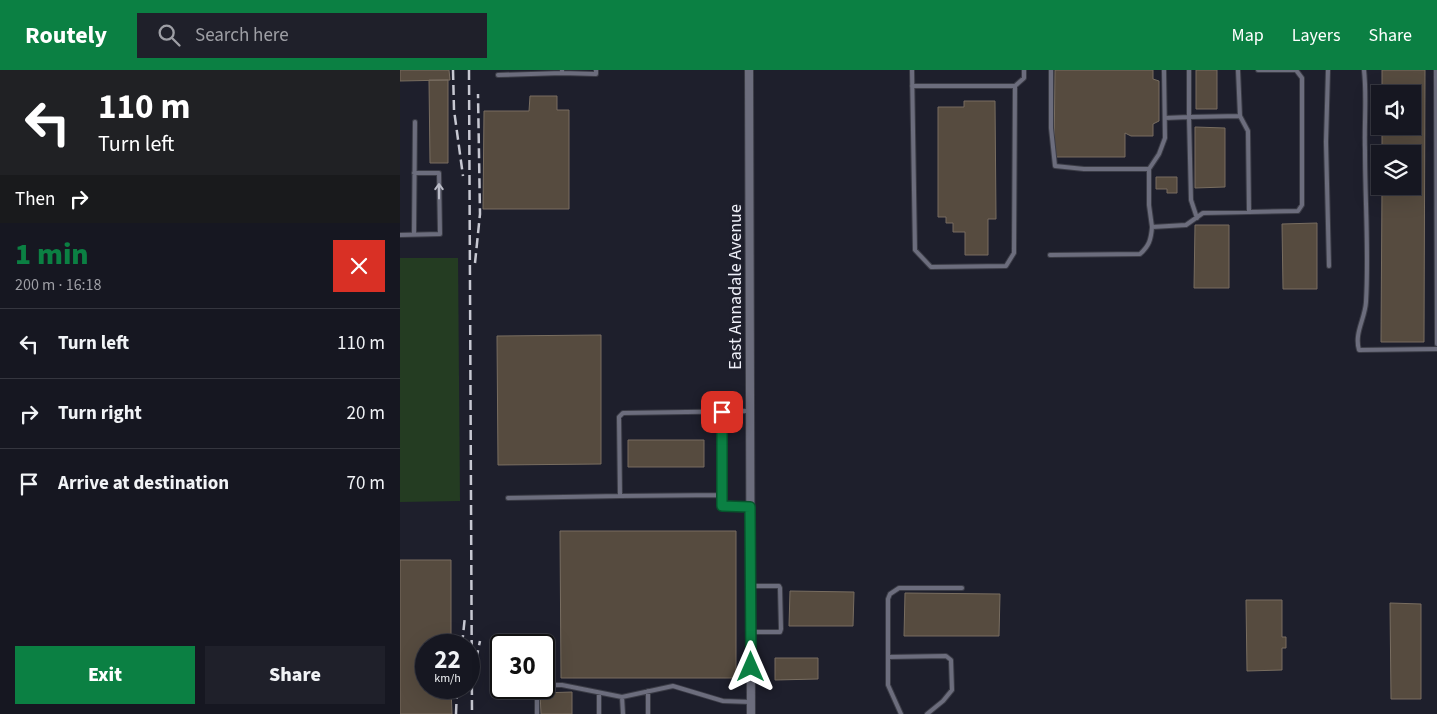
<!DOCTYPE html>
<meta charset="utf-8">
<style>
:root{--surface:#161721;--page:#1f202a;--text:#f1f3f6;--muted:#9e9fa5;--line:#35363f;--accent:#0b8043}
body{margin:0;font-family:"Source Sans 3",sans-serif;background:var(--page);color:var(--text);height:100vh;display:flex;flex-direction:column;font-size:19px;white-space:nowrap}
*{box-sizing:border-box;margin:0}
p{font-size:16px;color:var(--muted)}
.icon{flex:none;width:28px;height:28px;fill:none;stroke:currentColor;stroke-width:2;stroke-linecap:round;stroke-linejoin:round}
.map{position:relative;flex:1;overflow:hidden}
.panel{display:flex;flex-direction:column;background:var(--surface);width:400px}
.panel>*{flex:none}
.banner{background:#202124;color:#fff;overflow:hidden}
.tools{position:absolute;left:971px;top:15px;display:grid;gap:10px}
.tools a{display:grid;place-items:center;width:50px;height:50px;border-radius:0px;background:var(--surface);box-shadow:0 5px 20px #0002,0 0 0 1px var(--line);font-size:25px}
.speed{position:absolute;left:15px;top:564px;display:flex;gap:10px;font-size:25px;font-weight:700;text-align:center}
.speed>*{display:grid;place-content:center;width:65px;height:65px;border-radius:50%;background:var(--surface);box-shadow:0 5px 20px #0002,0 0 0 1px var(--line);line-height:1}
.speed small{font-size:12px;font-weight:400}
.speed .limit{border:2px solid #111;border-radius:8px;background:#fff;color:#111}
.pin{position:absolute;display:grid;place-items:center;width:42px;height:42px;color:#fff;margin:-21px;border-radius:10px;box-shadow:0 2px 8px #0006}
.me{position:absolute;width:55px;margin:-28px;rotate:0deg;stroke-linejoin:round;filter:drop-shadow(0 0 4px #0008)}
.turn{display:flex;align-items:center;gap:18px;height:105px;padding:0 15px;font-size:22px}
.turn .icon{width:65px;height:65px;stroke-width:2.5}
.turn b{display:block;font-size:35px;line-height:42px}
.then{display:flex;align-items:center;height:48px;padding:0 15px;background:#0003;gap:10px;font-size:19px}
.round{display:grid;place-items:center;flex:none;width:52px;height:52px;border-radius:0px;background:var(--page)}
.headline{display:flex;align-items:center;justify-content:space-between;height:85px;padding:0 15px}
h1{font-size:30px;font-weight:800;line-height:38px;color:var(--accent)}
.button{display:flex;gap:10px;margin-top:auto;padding:10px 15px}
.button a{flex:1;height:58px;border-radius:0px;background:var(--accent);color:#fff;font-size:20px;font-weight:800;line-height:58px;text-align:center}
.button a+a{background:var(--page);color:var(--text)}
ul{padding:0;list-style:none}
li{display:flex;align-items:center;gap:15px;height:70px;padding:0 15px;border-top:1px solid var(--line)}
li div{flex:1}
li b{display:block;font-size:19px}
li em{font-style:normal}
header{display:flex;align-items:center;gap:30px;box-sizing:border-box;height:70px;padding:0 25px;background:var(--accent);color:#fff}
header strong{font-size:24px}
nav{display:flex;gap:28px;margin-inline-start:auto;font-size:18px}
.search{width:350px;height:45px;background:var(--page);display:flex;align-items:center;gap:12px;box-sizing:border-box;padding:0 18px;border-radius:0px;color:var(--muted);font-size:19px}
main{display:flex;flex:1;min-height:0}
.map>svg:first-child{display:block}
.green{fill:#243c22}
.building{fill:#564b3f;stroke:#786d60}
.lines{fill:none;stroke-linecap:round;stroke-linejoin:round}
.service-casing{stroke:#3b3c46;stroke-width:6}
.minor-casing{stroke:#3b3c46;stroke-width:10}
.service{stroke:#6c6d7d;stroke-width:4}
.minor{stroke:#6c6d7d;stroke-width:8}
.rail{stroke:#c7c8d2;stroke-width:2.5;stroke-dasharray:10 5;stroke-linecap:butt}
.oneway{stroke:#babbc7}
.route-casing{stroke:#07532c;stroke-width:12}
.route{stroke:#0b8043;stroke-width:9}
.labels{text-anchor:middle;stroke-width:5;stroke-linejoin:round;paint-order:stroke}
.street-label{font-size:18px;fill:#eeeff8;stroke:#1e1f2c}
</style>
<header>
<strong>Routely</strong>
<div class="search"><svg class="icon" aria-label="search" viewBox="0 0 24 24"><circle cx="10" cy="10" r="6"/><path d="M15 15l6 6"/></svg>Search here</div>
<nav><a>Map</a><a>Layers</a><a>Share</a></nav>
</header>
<main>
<section class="panel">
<div class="banner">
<div class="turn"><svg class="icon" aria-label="left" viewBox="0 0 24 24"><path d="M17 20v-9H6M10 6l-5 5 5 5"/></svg><div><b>110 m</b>Turn left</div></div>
<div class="then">Then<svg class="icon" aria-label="right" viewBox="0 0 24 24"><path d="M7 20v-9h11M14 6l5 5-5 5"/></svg></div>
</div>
<div class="headline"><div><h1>1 min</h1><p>200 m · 16:18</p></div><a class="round" style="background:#d93025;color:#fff"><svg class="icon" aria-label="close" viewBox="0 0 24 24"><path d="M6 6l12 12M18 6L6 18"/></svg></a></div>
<ul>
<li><svg class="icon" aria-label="left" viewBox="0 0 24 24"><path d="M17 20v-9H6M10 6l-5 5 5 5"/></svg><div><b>Turn left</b></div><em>110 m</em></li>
<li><svg class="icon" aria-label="right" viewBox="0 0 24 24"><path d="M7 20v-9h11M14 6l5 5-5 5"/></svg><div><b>Turn right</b></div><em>20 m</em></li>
<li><svg class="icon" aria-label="arrive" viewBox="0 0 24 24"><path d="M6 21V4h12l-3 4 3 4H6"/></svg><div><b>Arrive at destination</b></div><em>70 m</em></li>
</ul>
<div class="button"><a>Exit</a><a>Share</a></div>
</section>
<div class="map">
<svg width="1037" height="644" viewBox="0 0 1037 644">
<rect width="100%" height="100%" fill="#1e1f2c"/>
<path class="green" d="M 0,188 L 58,188 L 60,431 L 0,432 Z"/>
<path class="building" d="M 0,0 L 49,0 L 50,10 L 0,11 Z
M 655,0 L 753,0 L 753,9 L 759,11 L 759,51 L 753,54 L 753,66 L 731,66 L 725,63 L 725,87 L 654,87 Z
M 796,0 L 817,0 L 817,39 L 796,39 Z
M 982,0 L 1025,0 L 1024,272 L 981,272 L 982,116 L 1012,116 L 1012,84 L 982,84 L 982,56 L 1012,56 L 1012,24 L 982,24 Z
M 29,10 L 48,10 L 48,93 L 30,93 Z
M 130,26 L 157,26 L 157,40 L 169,40 L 169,139 L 83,139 L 84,41 L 129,41 Z
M 564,31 L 595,31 L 596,149 L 588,149 L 588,185 L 565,185 L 565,162 L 553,162 L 553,153 L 546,153 L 546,147 L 538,147 L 538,37 L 564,37 Z
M 795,57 L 825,58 L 825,117 L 795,118 Z
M 756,107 L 777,107 L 777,123 L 767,123 L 767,119 L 756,119 Z
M 917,153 L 917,219 L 883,219 L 882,154 Z
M 795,155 L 829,155 L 829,218 L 794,218 Z
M 201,265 L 201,394 L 98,395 L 97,266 Z
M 228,370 L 304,370 L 304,397 L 228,397 Z
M 160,461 L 336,461 L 336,608 L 161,608 Z
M 0,490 L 51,490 L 51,575 L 26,575 L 26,618 L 51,618 L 52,644 L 0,644 Z
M 390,521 L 454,522 L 453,556 L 389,556 Z
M 505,523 L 600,524 L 599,566 L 504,566 Z
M 846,530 L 882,530 L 882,567 L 886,567 L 886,578 L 882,578 L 882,600 L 847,601 Z
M 990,533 L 1021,534 L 1021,629 L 991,629 Z
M 375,588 L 418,588 L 418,609 L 375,610 Z
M 172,622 L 172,644 L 141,644 L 140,623 Z"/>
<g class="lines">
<defs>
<path id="service" d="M 512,0 L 515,180 L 531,197 L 606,196 L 614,183 L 615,16 L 624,8 L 624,0
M 651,0 L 651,58 L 655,96 L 684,99 L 749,99
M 838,0 L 840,46 L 848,61 L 849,142
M 858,0 L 894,0
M 928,0 L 926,72 L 929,196
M 964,0 C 967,27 964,53 965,80 C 965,131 969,182 966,232 C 965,249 954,263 959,280 L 1037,279
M 1036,0 L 1037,274
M 162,3 L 196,4 L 196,0
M 98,5 L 162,3 L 162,0
M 512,16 L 615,16
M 765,48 L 789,47 L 789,0
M 797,148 L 791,130 L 789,47 L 840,46
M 752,157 L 749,135 L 749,99 L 759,84 L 765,68 L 764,0
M 14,164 L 15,52
M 0,165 L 40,164 L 39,103 L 14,103
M 650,185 L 740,184 C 749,176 751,170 752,157 L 786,155 L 803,143 L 898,141 L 902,135 L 902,8 L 896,0
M 322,342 L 322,436 L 350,437
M 220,426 L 322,425
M 108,428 L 220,426 L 219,347 L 223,343 L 350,341
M 351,516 L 379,516 L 380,518 L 381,559 L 380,562 L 351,562
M 488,587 L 488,529 L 490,524 L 499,518 L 562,518
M 144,617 L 150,615 L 162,615 L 222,627 L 273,616 L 323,631 L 351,632
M 248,621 L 248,644
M 199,623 L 199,644
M 222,627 L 223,644
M 137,644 L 137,630 L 139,619 L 142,618
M 501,644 L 488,615 L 488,587 L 546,586 L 551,590 L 552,620 L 543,631 L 527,644"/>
<path id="minor" d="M 349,0 L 351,644"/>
</defs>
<use href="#service" class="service-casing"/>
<use href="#minor" class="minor-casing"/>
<use href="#service" class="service"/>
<use href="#minor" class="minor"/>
<path class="rail" d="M 53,0 L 54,40 L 63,106
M 69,0 L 72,644
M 75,193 L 80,144 L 78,24
M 62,575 L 65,546
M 76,590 L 80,571
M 56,644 L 57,618"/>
</g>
<defs><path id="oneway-shaft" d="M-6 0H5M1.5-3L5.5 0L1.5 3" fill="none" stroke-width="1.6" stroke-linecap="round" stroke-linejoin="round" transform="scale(1.25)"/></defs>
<use class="oneway" href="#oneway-shaft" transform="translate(39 121) rotate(-90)"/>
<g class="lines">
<defs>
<path id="route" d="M 322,342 L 322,436 L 350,437 L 351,597"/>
</defs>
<use href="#route" class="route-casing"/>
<use href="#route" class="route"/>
</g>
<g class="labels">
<g class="street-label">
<text transform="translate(335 217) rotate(-90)" y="6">East Annadale Avenue</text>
</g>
</g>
</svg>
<div class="tools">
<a><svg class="icon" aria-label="sound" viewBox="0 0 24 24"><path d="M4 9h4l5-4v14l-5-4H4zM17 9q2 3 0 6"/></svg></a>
<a><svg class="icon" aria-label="layers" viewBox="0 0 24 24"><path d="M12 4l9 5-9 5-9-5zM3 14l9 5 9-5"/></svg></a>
</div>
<div class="speed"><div>22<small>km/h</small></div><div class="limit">30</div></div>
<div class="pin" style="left:322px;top:342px;background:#d93025"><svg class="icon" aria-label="arrive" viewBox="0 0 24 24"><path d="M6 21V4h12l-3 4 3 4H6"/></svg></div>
<svg class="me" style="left:351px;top:597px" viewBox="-20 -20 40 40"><path d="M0-17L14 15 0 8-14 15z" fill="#0b8043" stroke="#fff" stroke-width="4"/></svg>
</div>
</main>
